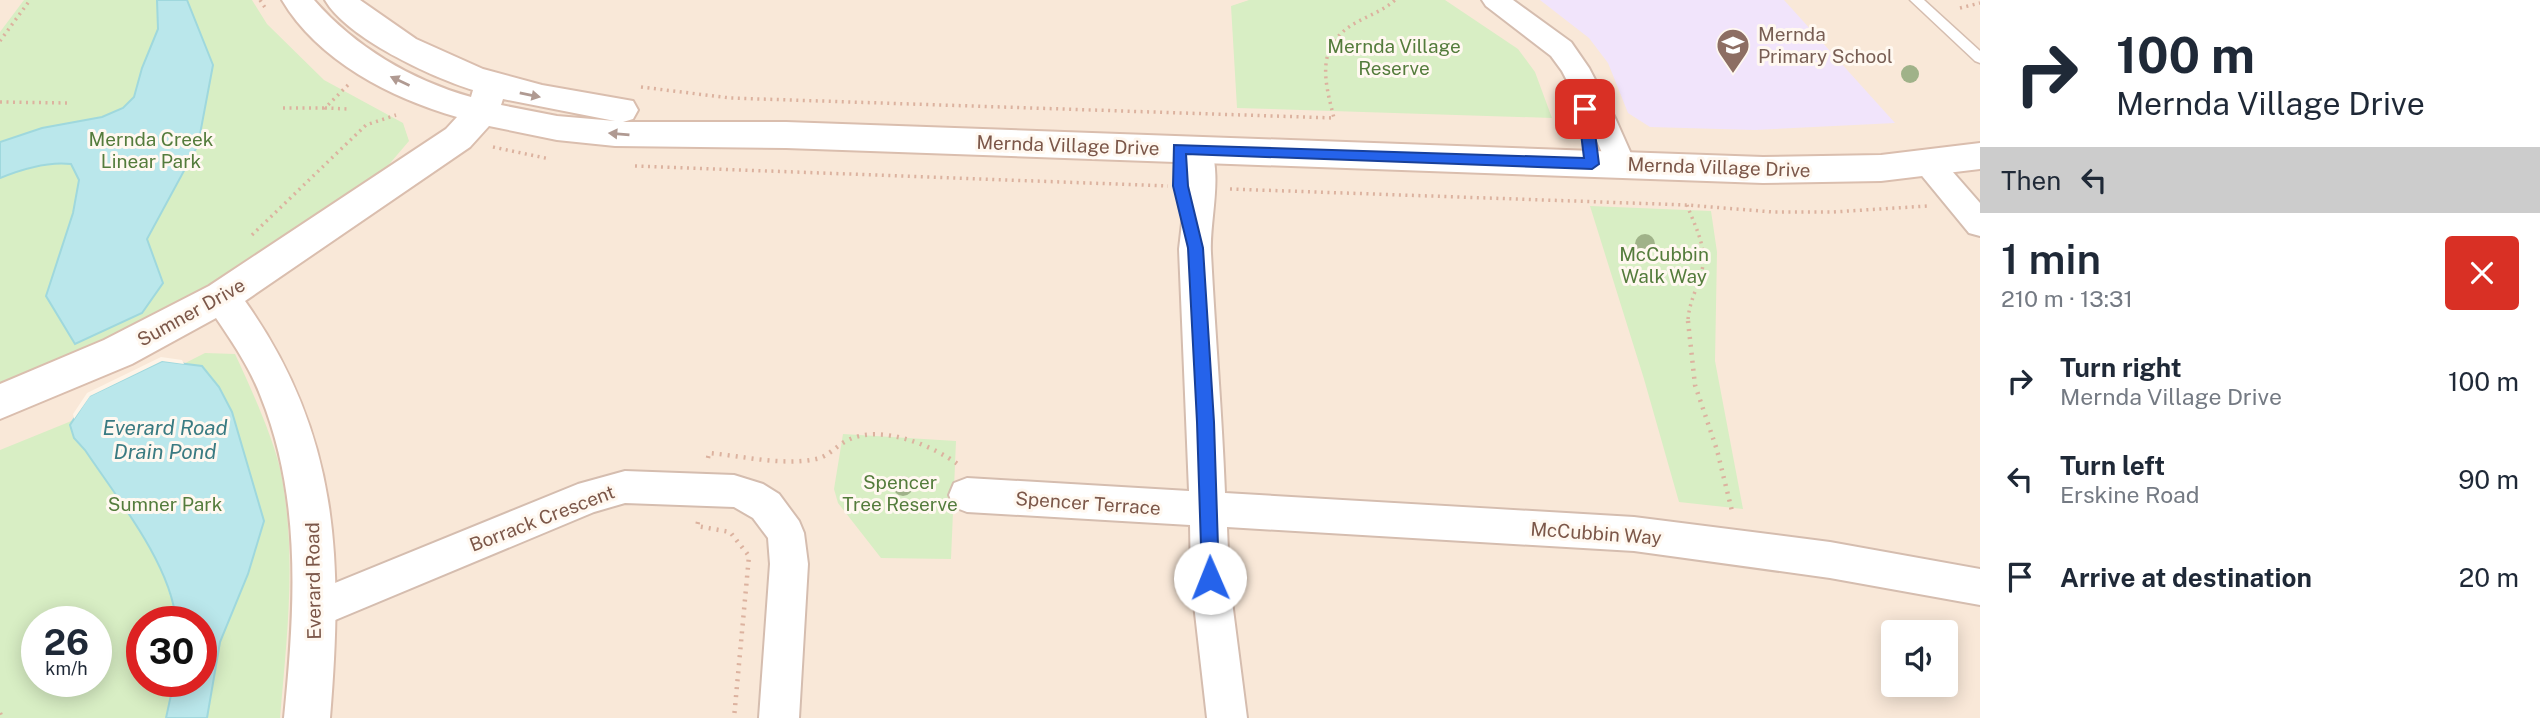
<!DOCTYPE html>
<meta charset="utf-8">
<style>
:root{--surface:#fff;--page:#f2f2f3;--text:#1f2937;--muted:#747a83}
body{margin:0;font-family:"Public Sans",sans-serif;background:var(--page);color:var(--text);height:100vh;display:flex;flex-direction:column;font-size:26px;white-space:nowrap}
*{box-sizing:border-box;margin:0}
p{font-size:23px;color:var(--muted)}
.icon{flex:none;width:38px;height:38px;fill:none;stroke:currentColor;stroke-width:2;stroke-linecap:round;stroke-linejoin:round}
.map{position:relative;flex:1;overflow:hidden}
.panel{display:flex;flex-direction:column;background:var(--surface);width:560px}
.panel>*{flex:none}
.hud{background:#fff;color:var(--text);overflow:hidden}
.tools{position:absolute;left:1881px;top:620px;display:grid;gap:14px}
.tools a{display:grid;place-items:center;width:77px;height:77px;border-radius:7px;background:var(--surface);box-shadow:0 4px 18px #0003;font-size:35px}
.speed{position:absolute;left:21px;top:606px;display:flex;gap:14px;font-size:35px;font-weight:700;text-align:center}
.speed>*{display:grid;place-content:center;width:91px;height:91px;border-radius:50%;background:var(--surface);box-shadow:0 4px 18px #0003;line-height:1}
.speed small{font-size:18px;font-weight:400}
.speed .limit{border:10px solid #d22;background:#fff;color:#111}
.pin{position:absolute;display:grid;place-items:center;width:60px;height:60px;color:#fff;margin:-30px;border-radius:14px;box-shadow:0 4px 10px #0006}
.me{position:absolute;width:77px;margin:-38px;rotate:359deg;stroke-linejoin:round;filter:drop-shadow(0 0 5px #0008)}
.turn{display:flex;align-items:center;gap:24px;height:147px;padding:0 21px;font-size:32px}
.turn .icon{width:91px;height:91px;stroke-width:2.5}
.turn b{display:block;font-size:49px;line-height:60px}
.then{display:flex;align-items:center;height:66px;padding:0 21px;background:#0003;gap:14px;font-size:26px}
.round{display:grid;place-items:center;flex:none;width:74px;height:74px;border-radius:7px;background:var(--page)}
.headline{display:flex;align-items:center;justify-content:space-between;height:119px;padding:0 21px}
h1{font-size:42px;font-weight:600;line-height:52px}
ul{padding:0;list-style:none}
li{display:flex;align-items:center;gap:21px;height:98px;padding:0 21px}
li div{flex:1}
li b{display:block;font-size:26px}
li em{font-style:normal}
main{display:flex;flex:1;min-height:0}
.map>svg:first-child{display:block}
.residential{fill:#f9e8d8;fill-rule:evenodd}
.education{fill:#f1e4fb}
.green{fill:#d8eec4;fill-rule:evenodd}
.water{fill:#bae7eb;stroke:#9fd8dd;stroke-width:2}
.pier{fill:#fef4e8}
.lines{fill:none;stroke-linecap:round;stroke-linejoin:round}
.lane-casing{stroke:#d5bdaf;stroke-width:3}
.street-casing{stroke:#d5bdaf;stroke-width:4}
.secondary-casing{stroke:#dabeae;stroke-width:4}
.path-far1{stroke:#dcb29f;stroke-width:3.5;stroke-dasharray:2 4.5;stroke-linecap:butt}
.path{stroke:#dcb29f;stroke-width:4.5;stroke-dasharray:2 6;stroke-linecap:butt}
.lane{fill:#fff;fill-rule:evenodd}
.street{fill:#fff;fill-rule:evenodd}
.secondary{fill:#fff;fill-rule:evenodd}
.tree{fill:#a0b289}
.oneway{fill:#b09a92}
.route{fill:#2563eb;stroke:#184099;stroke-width:2}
.labels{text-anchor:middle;stroke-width:6;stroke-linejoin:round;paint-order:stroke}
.education-label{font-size:19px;fill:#785e54;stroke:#fff8f0;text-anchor:start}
.park-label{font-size:19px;fill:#547c3c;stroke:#fff8f0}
.street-label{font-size:19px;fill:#7c5749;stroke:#fff8f0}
.water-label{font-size:21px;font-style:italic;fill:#3a7b82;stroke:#fff8f0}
</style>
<main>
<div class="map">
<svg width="1980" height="718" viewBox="0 0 1980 718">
<rect width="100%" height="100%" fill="#fef4e8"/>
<path class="residential" d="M 0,0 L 1980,0 L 1980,718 L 0,718 ZM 37,621 L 96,621 L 96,681 L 37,681 ZM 142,621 L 201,621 L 201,681 L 142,681 ZM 1894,632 L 1946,632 L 1946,684 L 1894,684 Z"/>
<path class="education" d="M 1540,0 L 1784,0 L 1895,123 L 1755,130 L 1650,127 L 1628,113 L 1608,63 L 1589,38 Z"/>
<path class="green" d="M 24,0 L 252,0 L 267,24 L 324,80 L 403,123 L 409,141 L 380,175 L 196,300 L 0,387 L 0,32 Z
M 1249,0 L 1445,0 L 1518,49 L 1535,72 L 1552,118 L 1237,108 L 1231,6 Z
M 1590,206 L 1711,211 L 1717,252 L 1715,361 L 1743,509 L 1679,502 L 1644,379 Z
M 205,353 L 235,354 C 250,386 274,439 281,473 C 297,555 287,636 280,718 L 0,718 L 0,450 L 69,422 ZM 37,621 L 96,621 L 96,681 L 37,681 ZM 142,621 L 201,621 L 201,681 L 142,681 Z
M 843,434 L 956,441 L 951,559 L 881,558 L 838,503 L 834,489 Z"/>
<path class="water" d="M 157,0 L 187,0 L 213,65 L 198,145 L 147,239 L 163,283 L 142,313 L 75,344 L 46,296 L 73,213 L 79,180 L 71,164 C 47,161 22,169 0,178 L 0,142 L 42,128 L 102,117 L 123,108 L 134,97 L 142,68 L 158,29 Z
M 162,361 L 202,366 L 219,387 L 232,412 L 264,521 L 248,574 L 220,642 L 207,718 L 166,718 L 174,681 L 201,681 L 201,621 L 176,621 C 171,564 117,498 85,450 L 74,438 L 70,425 L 89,396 Z"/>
<path class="pier" d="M 161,357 L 182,360 L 184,364 L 162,361 L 90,396 L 74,419 L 73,414 L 87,393 Z"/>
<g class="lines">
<defs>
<path id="lane" d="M 1910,0 L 1924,0 L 1980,51 L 1980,63 L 1975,61 Z"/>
<path id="street" d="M 1482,0 L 1513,0 L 1571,42 L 1589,68 L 1616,120 L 1636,165 L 1631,173 L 1621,176 L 1611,173 L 1588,121 L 1562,71 L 1551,56 L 1486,6 Z
M 1198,139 L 1208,142 C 1224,172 1209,221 1211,253 C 1215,333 1222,413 1225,493 L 1634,517 L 1830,542 L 1980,569 L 1980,605 L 1830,578 L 1634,551 L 1227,527 L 1229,578 L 1247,718 L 1207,718 L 1191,578 L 1190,525 L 967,512 L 954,507 L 949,495 L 954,483 L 967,478 L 1189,491 L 1179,249 L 1185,197 L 1183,150 L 1188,142 Z
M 1928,152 L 1938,155 L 1980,203 L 1980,236 L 1969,233 L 1918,171 L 1913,163 L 1918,155 Z
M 625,471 L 734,475 L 763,484 L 779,494 L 799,521 L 804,533 L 808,564 L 799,718 L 759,718 L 770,564 L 768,538 L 753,518 L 734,507 L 625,503 L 594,512 L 316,628 L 303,622 L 297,609 L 303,596 L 578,484 Z"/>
<path id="secondary" d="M 282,0 L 314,0 C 355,47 411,80 471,97 L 473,90 C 431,77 347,38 325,0 L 360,0 L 416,39 L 483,69 L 542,85 L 633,101 L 638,110 L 633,119 L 623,122 L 786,122 L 1763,157 L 1881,155 L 1980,143 L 1980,169 L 1881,181 L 1763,183 L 786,148 L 615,146 L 557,140 L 489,126 L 470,147 L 245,301 C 340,435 343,560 330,718 L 284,718 C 295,610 302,499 261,397 C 250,368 233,343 216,318 L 132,364 L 0,419 L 0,384 L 104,340 L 209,286 L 446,129 L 457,117 C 391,98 318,61 282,0 ZM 503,99 L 615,121 L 557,116 L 501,105 Z"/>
</defs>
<use href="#lane" class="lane-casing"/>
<use href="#street" class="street-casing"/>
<use href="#secondary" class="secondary-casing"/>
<path class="path-far1" d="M 260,0 L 266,9
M 1960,8 L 1980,3
M 0,41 L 30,0
M 348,85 L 325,108 L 348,109
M 641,87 L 730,98 L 1334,118 C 1324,79 1315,45 1357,22 C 1370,15 1384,10 1395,0
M 0,102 L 69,103
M 283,108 L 325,108
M 493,147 L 550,159
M 635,166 L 1168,186
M 1230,189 L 1687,205 L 1773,212 L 1833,212 L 1927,206
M 1687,205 C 1694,224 1708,249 1702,270 C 1698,288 1688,303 1688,323
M 252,235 L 366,125 L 396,115"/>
<path class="path" d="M 1688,321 L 1695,385 L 1717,450 L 1732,511
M 708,458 L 709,453 C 743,456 782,466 816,459 C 828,457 837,445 848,440 C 881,424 932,445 959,465
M 698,522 L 697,526 L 730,532 L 749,556 L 734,718
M 0,713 L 2,718"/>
<use href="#lane" class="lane"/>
<use href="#street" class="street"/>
<use href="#secondary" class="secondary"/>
</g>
<g class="tree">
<circle cx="1910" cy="74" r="9"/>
<circle cx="1645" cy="244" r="10"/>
<circle cx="903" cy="486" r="10"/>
</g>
<defs><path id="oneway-solid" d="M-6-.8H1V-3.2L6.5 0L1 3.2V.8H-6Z" transform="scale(1.75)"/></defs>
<g class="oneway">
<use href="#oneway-solid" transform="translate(400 81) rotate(-155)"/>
<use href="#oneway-solid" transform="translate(530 95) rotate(12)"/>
<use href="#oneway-solid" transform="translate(619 134) rotate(-175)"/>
</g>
<path class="route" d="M 1585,104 L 1592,109 L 1599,164 L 1592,169 L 1186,154 L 1188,186 L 1203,248 L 1214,422 L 1219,578 L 1217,584 L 1210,587 L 1204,584 L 1202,578 L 1197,422 L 1188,248 L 1173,186 L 1174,145 L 1584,158 L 1578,109 Z"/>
<defs>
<symbol id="school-pin" viewBox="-11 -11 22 30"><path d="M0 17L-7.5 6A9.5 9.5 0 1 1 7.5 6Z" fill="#8d6e63" stroke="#fff8f0"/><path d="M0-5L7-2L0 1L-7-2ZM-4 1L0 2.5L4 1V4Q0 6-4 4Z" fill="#fff"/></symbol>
</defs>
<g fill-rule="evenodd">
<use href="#school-pin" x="1714" y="26" width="38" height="52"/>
</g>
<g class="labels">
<g class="education-label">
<text x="1758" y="41">Mernda<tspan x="1758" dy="22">Primary School</tspan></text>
</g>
<g class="park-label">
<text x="1394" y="53">Mernda Village<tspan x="1394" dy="22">Reserve</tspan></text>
<text x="151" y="146">Mernda Creek<tspan x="151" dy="22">Linear Park</tspan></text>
<text x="1664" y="261">McCubbin<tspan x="1664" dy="22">Walk Way</tspan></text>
<text x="900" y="489">Spencer<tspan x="900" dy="22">Tree Reserve</tspan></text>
<text x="165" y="511">Sumner Park</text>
</g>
<g class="street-label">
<text transform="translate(1068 145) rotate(2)" y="7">Mernda Village Drive</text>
<text transform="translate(1719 167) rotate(2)" y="7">Mernda Village Drive</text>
<text transform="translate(191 312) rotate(-29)" y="7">Sumner Drive</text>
<text transform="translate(1088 503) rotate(4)" y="7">Spencer Terrace</text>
<text transform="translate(542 518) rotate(-21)" y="7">Borrack Crescent</text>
<text transform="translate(1596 533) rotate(4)" y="7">McCubbin Way</text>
<text transform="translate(313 581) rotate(-91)" y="7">Everard Road</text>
</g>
<g class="water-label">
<text x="165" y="435">Everard Road<tspan x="165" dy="24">Drain Pond</tspan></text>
</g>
</g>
</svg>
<div class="tools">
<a><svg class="icon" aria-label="sound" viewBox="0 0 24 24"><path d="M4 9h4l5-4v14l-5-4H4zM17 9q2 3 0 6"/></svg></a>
</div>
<div class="speed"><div>26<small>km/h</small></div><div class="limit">30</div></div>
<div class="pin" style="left:1585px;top:109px;background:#d93025"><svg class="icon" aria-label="arrive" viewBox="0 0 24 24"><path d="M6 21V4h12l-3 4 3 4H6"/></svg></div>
<svg class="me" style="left:1210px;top:578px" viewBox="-20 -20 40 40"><circle r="19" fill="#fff"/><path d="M0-13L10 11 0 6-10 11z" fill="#2563eb"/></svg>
</div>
<section class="panel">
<div class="hud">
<div class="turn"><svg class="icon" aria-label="right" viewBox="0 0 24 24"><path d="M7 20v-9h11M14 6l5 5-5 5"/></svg><div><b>100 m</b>Mernda Village Drive</div></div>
<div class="then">Then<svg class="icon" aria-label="left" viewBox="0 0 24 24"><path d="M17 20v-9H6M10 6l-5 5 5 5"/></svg></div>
</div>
<div class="headline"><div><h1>1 min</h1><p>210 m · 13:31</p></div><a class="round" style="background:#d93025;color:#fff"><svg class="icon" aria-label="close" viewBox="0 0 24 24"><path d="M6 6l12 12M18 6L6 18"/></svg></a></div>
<ul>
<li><svg class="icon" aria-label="right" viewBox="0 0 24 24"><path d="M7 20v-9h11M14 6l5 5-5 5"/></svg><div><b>Turn right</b><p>Mernda Village Drive</p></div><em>100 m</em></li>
<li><svg class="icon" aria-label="left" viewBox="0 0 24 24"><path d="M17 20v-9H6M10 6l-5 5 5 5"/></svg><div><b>Turn left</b><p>Erskine Road</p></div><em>90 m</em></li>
<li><svg class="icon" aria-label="arrive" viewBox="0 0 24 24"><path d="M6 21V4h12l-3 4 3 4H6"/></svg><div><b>Arrive at destination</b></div><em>20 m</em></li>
</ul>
</section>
</main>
